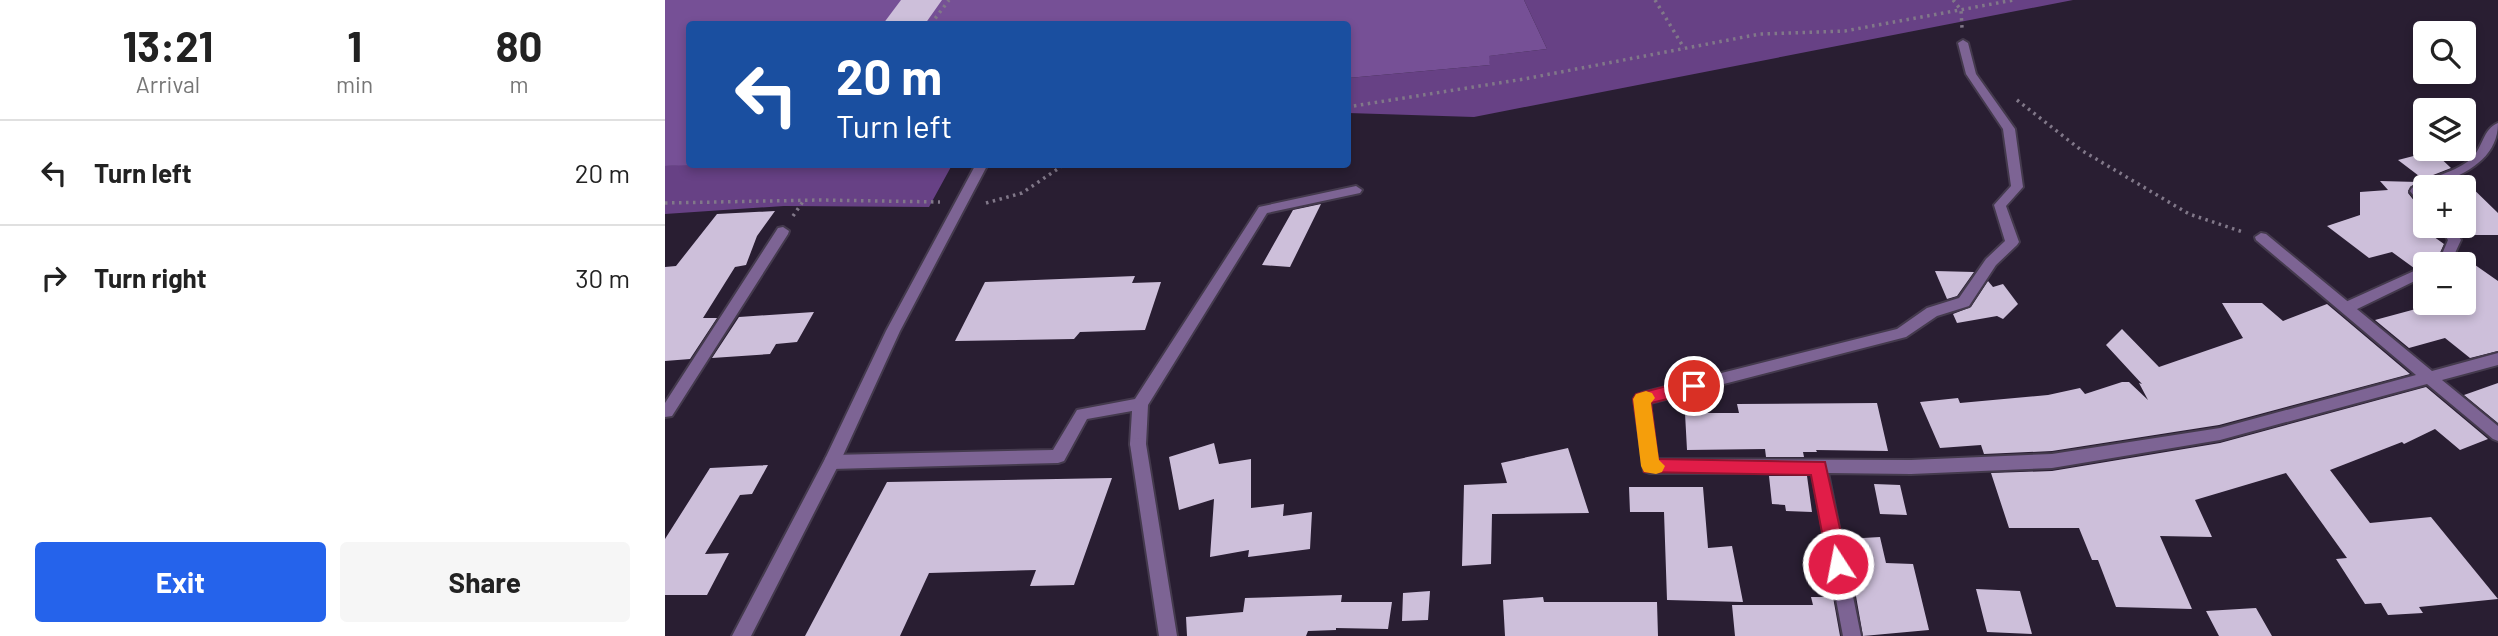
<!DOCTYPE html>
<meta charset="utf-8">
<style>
:root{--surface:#fff;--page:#f6f6f6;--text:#222;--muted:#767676;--line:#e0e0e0;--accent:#2563eb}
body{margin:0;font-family:Barlow,sans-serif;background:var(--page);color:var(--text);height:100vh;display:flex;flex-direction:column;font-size:26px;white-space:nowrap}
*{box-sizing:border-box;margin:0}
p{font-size:23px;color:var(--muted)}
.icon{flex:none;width:38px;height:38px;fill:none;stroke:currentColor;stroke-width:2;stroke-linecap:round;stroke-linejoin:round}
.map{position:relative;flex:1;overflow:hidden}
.details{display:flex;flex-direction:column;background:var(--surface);width:665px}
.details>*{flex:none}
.top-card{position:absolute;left:21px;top:21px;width:665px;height:147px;border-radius:7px;box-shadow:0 4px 10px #0003;background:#1a4fa0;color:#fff;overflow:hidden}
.fabs{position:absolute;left:1748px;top:21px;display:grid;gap:14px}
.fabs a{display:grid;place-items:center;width:63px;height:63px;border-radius:7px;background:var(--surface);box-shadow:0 4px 10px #0003;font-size:35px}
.pin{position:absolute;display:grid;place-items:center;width:60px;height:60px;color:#fff;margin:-30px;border:4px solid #fff;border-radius:50%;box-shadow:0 2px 7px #0007}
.me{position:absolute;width:77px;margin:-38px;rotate:349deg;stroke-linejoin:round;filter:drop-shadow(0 0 5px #0008)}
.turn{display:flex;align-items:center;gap:24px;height:147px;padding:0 35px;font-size:32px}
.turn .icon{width:91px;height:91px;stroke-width:2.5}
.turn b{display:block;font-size:49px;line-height:60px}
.eta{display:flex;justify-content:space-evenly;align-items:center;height:119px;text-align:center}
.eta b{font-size:42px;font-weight:700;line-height:49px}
.primary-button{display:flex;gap:14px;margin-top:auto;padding:14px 35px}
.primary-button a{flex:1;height:80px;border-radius:7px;background:var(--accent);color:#fff;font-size:28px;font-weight:700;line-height:80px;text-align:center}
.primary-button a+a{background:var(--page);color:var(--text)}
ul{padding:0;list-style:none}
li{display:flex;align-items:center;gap:21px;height:105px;padding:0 35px;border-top:2px solid var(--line)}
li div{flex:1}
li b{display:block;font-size:26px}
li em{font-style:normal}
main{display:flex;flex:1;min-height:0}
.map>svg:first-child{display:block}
.forest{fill:#674185}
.water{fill:#765096}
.building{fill:#cdbfda}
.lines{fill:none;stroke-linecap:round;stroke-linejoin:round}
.lane-casing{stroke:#443a4d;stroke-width:4}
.street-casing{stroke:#443a4d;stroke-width:4}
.path{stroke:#817889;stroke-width:3.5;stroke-dasharray:2.5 4.5;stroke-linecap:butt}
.lane{fill:#7d6494;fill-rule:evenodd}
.street{fill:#7d6494;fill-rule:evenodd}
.route{fill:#e11d48;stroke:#92132f;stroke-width:2}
.slow{fill:#f59e0b}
</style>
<main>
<section class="details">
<div class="eta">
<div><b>13:21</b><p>Arrival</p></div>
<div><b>1</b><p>min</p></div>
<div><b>80</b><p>m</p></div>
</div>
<ul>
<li><svg class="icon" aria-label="left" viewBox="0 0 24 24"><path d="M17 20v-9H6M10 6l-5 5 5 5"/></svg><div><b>Turn left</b></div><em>20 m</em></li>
<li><svg class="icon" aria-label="right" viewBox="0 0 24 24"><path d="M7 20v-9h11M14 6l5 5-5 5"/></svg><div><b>Turn right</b></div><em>30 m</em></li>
</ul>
<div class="primary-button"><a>Exit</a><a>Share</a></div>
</section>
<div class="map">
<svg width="1833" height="636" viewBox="0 0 1833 636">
<rect width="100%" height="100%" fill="#291e32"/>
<path class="forest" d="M 859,0 L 1408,0 L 809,117 L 683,113 L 683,78 L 825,65 L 823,56 L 882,49 Z
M 26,164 L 287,165 L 264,207 L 119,206 L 0,214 L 0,166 Z"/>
<path class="water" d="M 0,0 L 859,0 L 882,49 L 824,56 L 825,65 L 683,78 L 682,24 L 24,24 L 26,165 L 0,166 Z"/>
<path class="building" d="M 236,0 L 277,0 L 260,24 L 218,24 Z
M 1768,151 L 1786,168 L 1758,179 L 1733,160 Z
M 1796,177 L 1833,213 L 1833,235 L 1796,235 L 1790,226 L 1799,226 L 1799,187 L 1772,187 Z
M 1715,181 L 1753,182 L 1745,187 L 1743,193 L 1754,207 L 1760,208 L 1760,226 L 1771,226 L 1776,234 L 1765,234 L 1779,244 L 1773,257 L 1766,264 L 1759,264 L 1749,268 L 1727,252 L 1704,258 L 1662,226 L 1695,215 L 1695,192 L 1723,190 Z
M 656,204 L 625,267 L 597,265 L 628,210 Z
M 110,211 L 92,236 L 81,265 L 70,267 L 38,318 L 52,318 L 25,359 L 0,361 L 0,267 L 11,266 L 52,214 Z
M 1793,253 L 1833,281 L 1833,351 L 1805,358 L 1780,338 L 1744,348 L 1710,320 L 1773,303 L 1799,303 L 1799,264 L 1788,264 Z
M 1270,271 L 1309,272 L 1292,296 L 1282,299 Z
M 470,276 L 467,283 L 496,282 L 480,330 L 415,332 L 409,339 L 290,341 L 320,282 Z
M 1323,281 L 1328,287 L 1338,284 L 1353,304 L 1338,319 L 1332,316 L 1292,323 L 1288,314 L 1306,307 Z
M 1557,303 L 1597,303 L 1618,321 L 1662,304 L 1745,374 L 1554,425 L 1387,451 L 1319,454 L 1316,445 L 1275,448 L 1255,402 L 1293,398 L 1295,403 L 1383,395 L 1415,388 L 1420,394 L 1457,382 L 1464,382 L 1483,400 L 1474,383 L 1477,384 L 1441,345 L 1457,329 L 1494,367 L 1578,338 Z
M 149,312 L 132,342 L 111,344 L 105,354 L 47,358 L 74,317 Z
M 1833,383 L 1833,423 L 1799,395 Z
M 1761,387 L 1823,439 L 1795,450 L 1770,429 L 1739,444 L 1737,442 L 1665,470 L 1705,523 L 1766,517 L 1833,599 L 1754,607 L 1758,613 L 1723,615 L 1716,603 L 1700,604 L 1671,559 L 1682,558 L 1621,473 L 1530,500 L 1547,537 L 1495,536 L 1527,609 L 1451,607 L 1433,560 L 1427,560 L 1414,528 L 1344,528 L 1326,473 L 1387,471 L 1555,443 Z
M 1212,403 L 1223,451 L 1151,450 L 1152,452 L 1138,452 L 1139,457 L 1101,457 L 1100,449 L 1022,450 L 1020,413 L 1074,413 L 1072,404 Z
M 549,443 L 554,464 L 586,459 L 586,508 L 619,504 L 618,516 L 647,512 L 645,549 L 583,557 L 584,550 L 545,557 L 549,499 L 514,510 L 504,457 Z
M 903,448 L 924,513 L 827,514 L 826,564 L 797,566 L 799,485 L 842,483 L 836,463 Z
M 103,465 L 87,494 L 75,495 L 40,554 L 64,553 L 42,595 L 0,595 L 0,539 L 45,468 Z
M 1104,476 L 1142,476 L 1147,512 L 1121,511 L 1120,505 L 1107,504 Z
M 447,478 L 409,585 L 365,586 L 371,570 L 264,573 L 235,636 L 140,636 L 222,482 Z
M 1209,484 L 1235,485 L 1242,515 L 1215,514 Z
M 964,487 L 1038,487 L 1043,548 L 1067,546 L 1078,602 L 1002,600 L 999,512 L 965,512 Z
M 1215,537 L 1221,563 L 1248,564 L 1264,630 L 1198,636 L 1181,539 Z
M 1311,589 L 1355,591 L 1367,634 L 1322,632 Z
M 765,591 L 763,620 L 737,621 L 738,593 Z
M 677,595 L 676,602 L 727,602 L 723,629 L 671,628 L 671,630 L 643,631 L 641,636 L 522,636 L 521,617 L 578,612 L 580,598 Z
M 878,597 L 879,602 L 992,602 L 993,636 L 840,636 L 838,600 Z
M 1146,597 L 1168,597 L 1175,636 L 1070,636 L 1067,605 L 1148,605 Z
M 1591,608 L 1607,636 L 1554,636 L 1541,611 Z"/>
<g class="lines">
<defs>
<path id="lane" d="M 1833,123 C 1833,154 1808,170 1781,181 C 1774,183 1768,187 1760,187 L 1758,192 L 1760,206 L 1756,205 L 1745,191 L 1747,188 C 1765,176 1791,173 1807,158 C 1818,147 1818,129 1833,123 Z
M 691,186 L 697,190 L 695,193 L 602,213 L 483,405 L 481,444 L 479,449 L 473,450 L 467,449 L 465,444 L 467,411 L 422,419 L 399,461 L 393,463 L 167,469 L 161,467 L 159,462 L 161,457 L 167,455 L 388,450 L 412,410 L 470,399 L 594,207 Z
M 1774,226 L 1787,226 L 1796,240 L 1785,264 L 1768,264 L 1775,259 L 1783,240 Z
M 118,227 L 124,231 L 123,234 L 7,416 L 0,417 L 0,403 L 113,228 Z
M 1760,266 L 1760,276 L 1686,312 L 1681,313 L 1674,308 L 1676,304 Z"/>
<path id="street" d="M 1298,40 L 1303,43 L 1311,74 L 1350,129 L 1358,187 L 1341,206 L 1354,242 L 1352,245 L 1331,265 L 1304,306 L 1272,316 L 1241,337 L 985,403 L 992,459 L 1246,460 L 1387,454 L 1555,428 L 1751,375 L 1591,240 L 1590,237 L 1596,233 L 1601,234 L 1767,371 L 1833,353 L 1833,365 L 1777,380 L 1833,426 L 1833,441 L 1828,439 L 1762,384 L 1555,440 L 1387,468 L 1246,474 L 1163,473 L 1196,636 L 1178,636 L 1147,473 L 985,473 L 979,471 L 969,399 L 972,395 L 977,393 L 1232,329 L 1262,308 L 1294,298 L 1321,259 L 1340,241 L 1329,205 L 1346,186 L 1338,129 L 1301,74 L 1293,43 Z
M 311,164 L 323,164 L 235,331 L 175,462 L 86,636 L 67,636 L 160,459 L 221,331 Z
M 473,438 L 479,439 L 481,444 L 512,636 L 494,636 L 465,444 L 467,439 Z"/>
</defs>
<use href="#lane" class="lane-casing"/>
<use href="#street" class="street-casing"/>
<path class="path" d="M 990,0 L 1019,48
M 1288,0 L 1296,10 L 1297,28
M 266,24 L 284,0
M 1352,100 L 1416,150 L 1524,214 L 1578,232
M 682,107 L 859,79 L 1095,34 L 1180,31 L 1349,0
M 0,203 L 154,200 L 275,202
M 321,203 L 357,193 L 400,164
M 128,216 L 139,200"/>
<use href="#lane" class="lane"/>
<use href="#street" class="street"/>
</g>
<path class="route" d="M 1029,379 L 1035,381 L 1037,386 L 1035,391 L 986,403 L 993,459 L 1160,462 L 1183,564 L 1180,570 L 1173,572 L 1166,570 L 1163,564 L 1146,475 L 979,472 L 968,399 L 971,394 Z"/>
<path class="slow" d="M 981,391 L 987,393 L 990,398 L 986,403 L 994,460 L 1000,466 L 997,472 L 991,474 L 979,472 L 976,466 L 968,399 L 971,394 Z"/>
</svg>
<div class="fabs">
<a><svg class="icon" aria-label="search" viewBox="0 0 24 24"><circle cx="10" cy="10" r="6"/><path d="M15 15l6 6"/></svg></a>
<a><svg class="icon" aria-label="layers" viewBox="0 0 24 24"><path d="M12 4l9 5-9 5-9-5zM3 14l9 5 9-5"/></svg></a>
<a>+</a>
<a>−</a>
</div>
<div class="pin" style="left:1029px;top:386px;background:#d93025"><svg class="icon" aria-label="arrive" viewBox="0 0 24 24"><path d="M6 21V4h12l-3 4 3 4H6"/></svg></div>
<svg class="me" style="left:1173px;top:564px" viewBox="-20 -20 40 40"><circle r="17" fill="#e11d48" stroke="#fff" stroke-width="3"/><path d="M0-11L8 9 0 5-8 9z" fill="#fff"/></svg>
<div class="top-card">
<div class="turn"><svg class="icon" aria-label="left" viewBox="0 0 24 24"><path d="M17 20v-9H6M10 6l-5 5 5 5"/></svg><div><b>20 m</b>Turn left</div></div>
</div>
</div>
</main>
